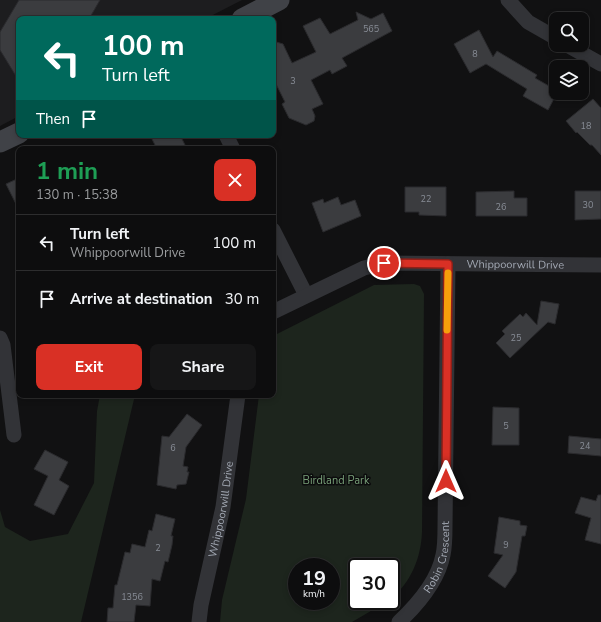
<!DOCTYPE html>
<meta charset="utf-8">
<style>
:root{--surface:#0d0d0e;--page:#161617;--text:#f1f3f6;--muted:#9a9c9e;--line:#2d2d2e;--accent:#d93025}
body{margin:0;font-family:"Nunito Sans",sans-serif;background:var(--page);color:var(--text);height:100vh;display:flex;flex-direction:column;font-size:15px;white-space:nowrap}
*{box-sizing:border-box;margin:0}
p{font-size:13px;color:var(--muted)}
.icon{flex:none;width:22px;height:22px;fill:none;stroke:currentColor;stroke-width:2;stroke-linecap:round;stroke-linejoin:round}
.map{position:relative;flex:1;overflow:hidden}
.details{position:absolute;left:16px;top:146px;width:260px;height:252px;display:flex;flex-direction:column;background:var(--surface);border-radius:8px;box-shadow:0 2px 6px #0003,0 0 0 1px var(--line)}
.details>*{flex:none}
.top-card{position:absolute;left:16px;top:16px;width:260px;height:122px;border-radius:8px;box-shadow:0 2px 6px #0003,0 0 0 1px var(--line);background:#00695c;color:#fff;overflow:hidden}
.fabs{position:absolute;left:549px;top:12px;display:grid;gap:8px}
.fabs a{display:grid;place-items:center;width:40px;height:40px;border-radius:8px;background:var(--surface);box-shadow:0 2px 6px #0003,0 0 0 1px var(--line);font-size:20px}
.speed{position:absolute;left:288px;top:558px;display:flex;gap:8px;font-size:20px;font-weight:700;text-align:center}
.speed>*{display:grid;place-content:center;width:52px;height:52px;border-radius:50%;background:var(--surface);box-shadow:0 2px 6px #0003,0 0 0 1px var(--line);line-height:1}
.speed small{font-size:10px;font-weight:400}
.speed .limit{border:2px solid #111;border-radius:6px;background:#fff;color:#111}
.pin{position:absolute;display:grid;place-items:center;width:34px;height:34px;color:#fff;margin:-17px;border:2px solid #fff;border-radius:50%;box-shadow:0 1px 4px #0007}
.me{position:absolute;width:44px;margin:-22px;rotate:0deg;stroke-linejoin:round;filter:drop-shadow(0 0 3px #0008)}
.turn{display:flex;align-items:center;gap:14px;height:84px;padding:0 20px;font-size:18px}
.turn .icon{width:52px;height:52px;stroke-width:2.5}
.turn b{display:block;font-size:28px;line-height:34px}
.then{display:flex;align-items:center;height:38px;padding:0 20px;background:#0003;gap:8px;font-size:15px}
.round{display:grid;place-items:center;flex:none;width:42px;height:42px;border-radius:8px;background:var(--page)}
.overview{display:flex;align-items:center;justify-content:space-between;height:68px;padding:0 20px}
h1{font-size:24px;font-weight:700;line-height:30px;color:#1e9e55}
.cta{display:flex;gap:8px;margin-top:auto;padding:8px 20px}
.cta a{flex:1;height:46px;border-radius:8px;background:var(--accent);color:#fff;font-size:16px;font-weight:700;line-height:46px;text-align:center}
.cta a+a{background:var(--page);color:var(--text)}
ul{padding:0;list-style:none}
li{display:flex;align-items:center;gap:12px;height:56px;padding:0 20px;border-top:1px solid var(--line)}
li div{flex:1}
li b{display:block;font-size:15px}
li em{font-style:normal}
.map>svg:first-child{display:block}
.built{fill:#1d1d1f}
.green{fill:#1d251d;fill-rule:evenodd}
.building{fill:#3b3c3f;stroke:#2b2b2e}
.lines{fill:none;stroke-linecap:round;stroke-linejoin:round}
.street{stroke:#323337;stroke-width:15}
.secondary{stroke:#404247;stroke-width:21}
.route-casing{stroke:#8d1f18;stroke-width:10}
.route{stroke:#d93025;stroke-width:7}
.slow{stroke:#f59e0b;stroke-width:7}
.labels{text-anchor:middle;stroke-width:3;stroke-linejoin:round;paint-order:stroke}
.number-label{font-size:9px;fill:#888d96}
.street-label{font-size:11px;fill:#a2a8b3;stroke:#0c0c0d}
.park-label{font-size:11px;fill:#789f78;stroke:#0c0c0d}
</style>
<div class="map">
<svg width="601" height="622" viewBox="0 0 601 622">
<rect width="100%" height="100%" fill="#111112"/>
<path class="built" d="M 0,0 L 242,0 L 205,19 L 19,19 L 19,116 L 0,126 Z"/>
<path class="green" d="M 414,284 L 420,286 L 424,294 L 422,532 C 421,558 411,582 391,599 L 391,567 L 357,567 L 357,601 L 388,601 L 352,622 L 220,622 L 222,600 L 246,499 L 259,395 L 273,395 L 273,336 L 374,285 ZM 297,567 L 331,567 L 331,601 L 297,601 Z
M 100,395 L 135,395 L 81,622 L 0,622 L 0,510 L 5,527 L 30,541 L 68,534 L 94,483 L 97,411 Z"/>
<path class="building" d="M 19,0 L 100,0 L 89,19 L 19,19 L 19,81 L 0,50 L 0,32 Z
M 356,12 L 371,19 L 383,13 L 392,31 L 342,58 L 347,66 L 332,74 L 330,70 L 311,80 L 323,104 L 312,109 L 315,116 L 314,121 L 306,125 L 289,118 L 282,104 L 285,102 L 273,78 L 273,41 L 283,44 L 292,63 L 316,52 L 303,26 L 320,18 L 330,34 L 358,20 Z
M 479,30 L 493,57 L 497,51 L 537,75 L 535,78 L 556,90 L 557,93 L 548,110 L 523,96 L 527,89 L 486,64 L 470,73 L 454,44 Z
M 593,99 L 601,108 L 601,155 L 592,145 L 590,145 L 577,132 L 576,133 L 566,121 Z
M 150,135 L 180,135 L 187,149 L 157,149 Z
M 19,178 L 19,210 L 6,184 Z
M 405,187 L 446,187 L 446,216 L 419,215 L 419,212 L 405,212 Z
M 514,191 L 514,198 L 527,198 L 527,216 L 476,216 L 476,192 Z
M 575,191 L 601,191 L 601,219 L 575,220 Z
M 338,197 L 341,205 L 355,200 L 361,216 L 323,232 L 312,203 L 323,199 L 324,203 Z
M 541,301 L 559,304 L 555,324 L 548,322 L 510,358 L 496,343 L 505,334 L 502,331 L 520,314 L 523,317 L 526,313 L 537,325 Z
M 493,407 L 519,408 L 519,445 L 492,445 Z
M 187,414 L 202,425 L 186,447 L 183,466 L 188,467 L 187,472 L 189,472 L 186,484 L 177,485 L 176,489 L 157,485 L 162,436 L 169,437 Z
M 569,436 L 601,439 L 601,456 L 568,453 Z
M 45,450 L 68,462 L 59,480 L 69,486 L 54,515 L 34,505 L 48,476 L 34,469 Z
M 598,495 L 601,495 L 601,544 L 585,540 L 591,518 L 575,513 L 581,497 L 596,501 Z
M 156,514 L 175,519 L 171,536 L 173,536 L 172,545 L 168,562 L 165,561 L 160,581 L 152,579 L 150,606 L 136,605 L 134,622 L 107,622 L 108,608 L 113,608 L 115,585 L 117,585 L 125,552 L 130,553 L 132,544 L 145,547 L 149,530 L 152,531 Z
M 499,517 L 520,521 L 520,525 L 527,526 L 525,536 L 522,536 L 516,572 L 505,588 L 488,576 L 503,555 L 494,553 Z"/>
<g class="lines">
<g class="street">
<path d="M 508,0 L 528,22 L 556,38"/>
<path d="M 567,45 L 601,64"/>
<path d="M 226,135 L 233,149"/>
<path d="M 273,230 L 306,295"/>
<path id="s1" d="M 273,312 L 364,268 L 384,263 L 601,265"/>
<path d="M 0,338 L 3,345 L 14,435"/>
<path id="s2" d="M 199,622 L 201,605 L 223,507 L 238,395"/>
<path id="s3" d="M 399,622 C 417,605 438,581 443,555 C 445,546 445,537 445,527 L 448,264"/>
</g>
<path class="secondary" d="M 242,19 L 279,0
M 0,142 L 19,133"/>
</g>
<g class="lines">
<defs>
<path id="route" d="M 384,263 L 448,264 L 446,481"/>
</defs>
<use href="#route" class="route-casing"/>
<use href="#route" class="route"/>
<path class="slow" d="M 447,330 L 448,273"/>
</g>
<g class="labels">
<g class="number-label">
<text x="371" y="32">565</text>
<text x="475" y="57">8</text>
<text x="293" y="84">3</text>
<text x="586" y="129">18</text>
<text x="426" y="202">22</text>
<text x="588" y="208">30</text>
<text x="501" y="210">26</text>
<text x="516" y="341">25</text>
<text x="506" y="429">5</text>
<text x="585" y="449">24</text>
<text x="173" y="451">6</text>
<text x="506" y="548">9</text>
<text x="158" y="551">2</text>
<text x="132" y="600">1356</text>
</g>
<g class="street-label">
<text dy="4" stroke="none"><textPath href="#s1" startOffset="253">Whippoorwill Drive</textPath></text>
<text dy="4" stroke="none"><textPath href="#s2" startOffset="115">Whippoorwill Drive</textPath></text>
<text dy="4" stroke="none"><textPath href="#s3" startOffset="78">Robin Crescent</textPath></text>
</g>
<g class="park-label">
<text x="336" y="484">Birdland Park</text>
</g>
</g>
</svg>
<div class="fabs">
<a><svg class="icon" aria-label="search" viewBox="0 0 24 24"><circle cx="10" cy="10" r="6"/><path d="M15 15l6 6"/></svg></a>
<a><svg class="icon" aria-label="layers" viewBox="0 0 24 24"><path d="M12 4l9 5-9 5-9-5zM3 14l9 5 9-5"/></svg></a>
</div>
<div class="speed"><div>19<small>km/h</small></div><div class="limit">30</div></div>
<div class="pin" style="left:384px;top:263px;background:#d93025"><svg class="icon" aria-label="arrive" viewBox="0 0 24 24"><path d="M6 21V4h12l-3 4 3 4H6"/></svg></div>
<svg class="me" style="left:446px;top:481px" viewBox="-20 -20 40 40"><path d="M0-17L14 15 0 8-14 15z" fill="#d93025" stroke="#fff" stroke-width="4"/></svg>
<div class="top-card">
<div class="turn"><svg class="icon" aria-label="left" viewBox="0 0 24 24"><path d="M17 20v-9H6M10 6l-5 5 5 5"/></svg><div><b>100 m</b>Turn left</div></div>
<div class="then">Then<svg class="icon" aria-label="arrive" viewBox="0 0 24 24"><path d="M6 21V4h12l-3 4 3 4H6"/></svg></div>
</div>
<section class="details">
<div class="overview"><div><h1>1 min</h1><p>130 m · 15:38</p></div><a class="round" style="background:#d93025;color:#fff"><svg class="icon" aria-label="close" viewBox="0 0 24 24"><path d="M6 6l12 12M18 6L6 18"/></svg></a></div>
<ul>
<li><svg class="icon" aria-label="left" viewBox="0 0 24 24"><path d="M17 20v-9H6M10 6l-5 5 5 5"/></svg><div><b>Turn left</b><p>Whippoorwill Drive</p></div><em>100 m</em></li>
<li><svg class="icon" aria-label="arrive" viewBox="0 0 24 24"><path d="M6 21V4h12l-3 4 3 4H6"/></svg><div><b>Arrive at destination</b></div><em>30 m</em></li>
</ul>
<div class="cta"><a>Exit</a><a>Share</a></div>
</section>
</div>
